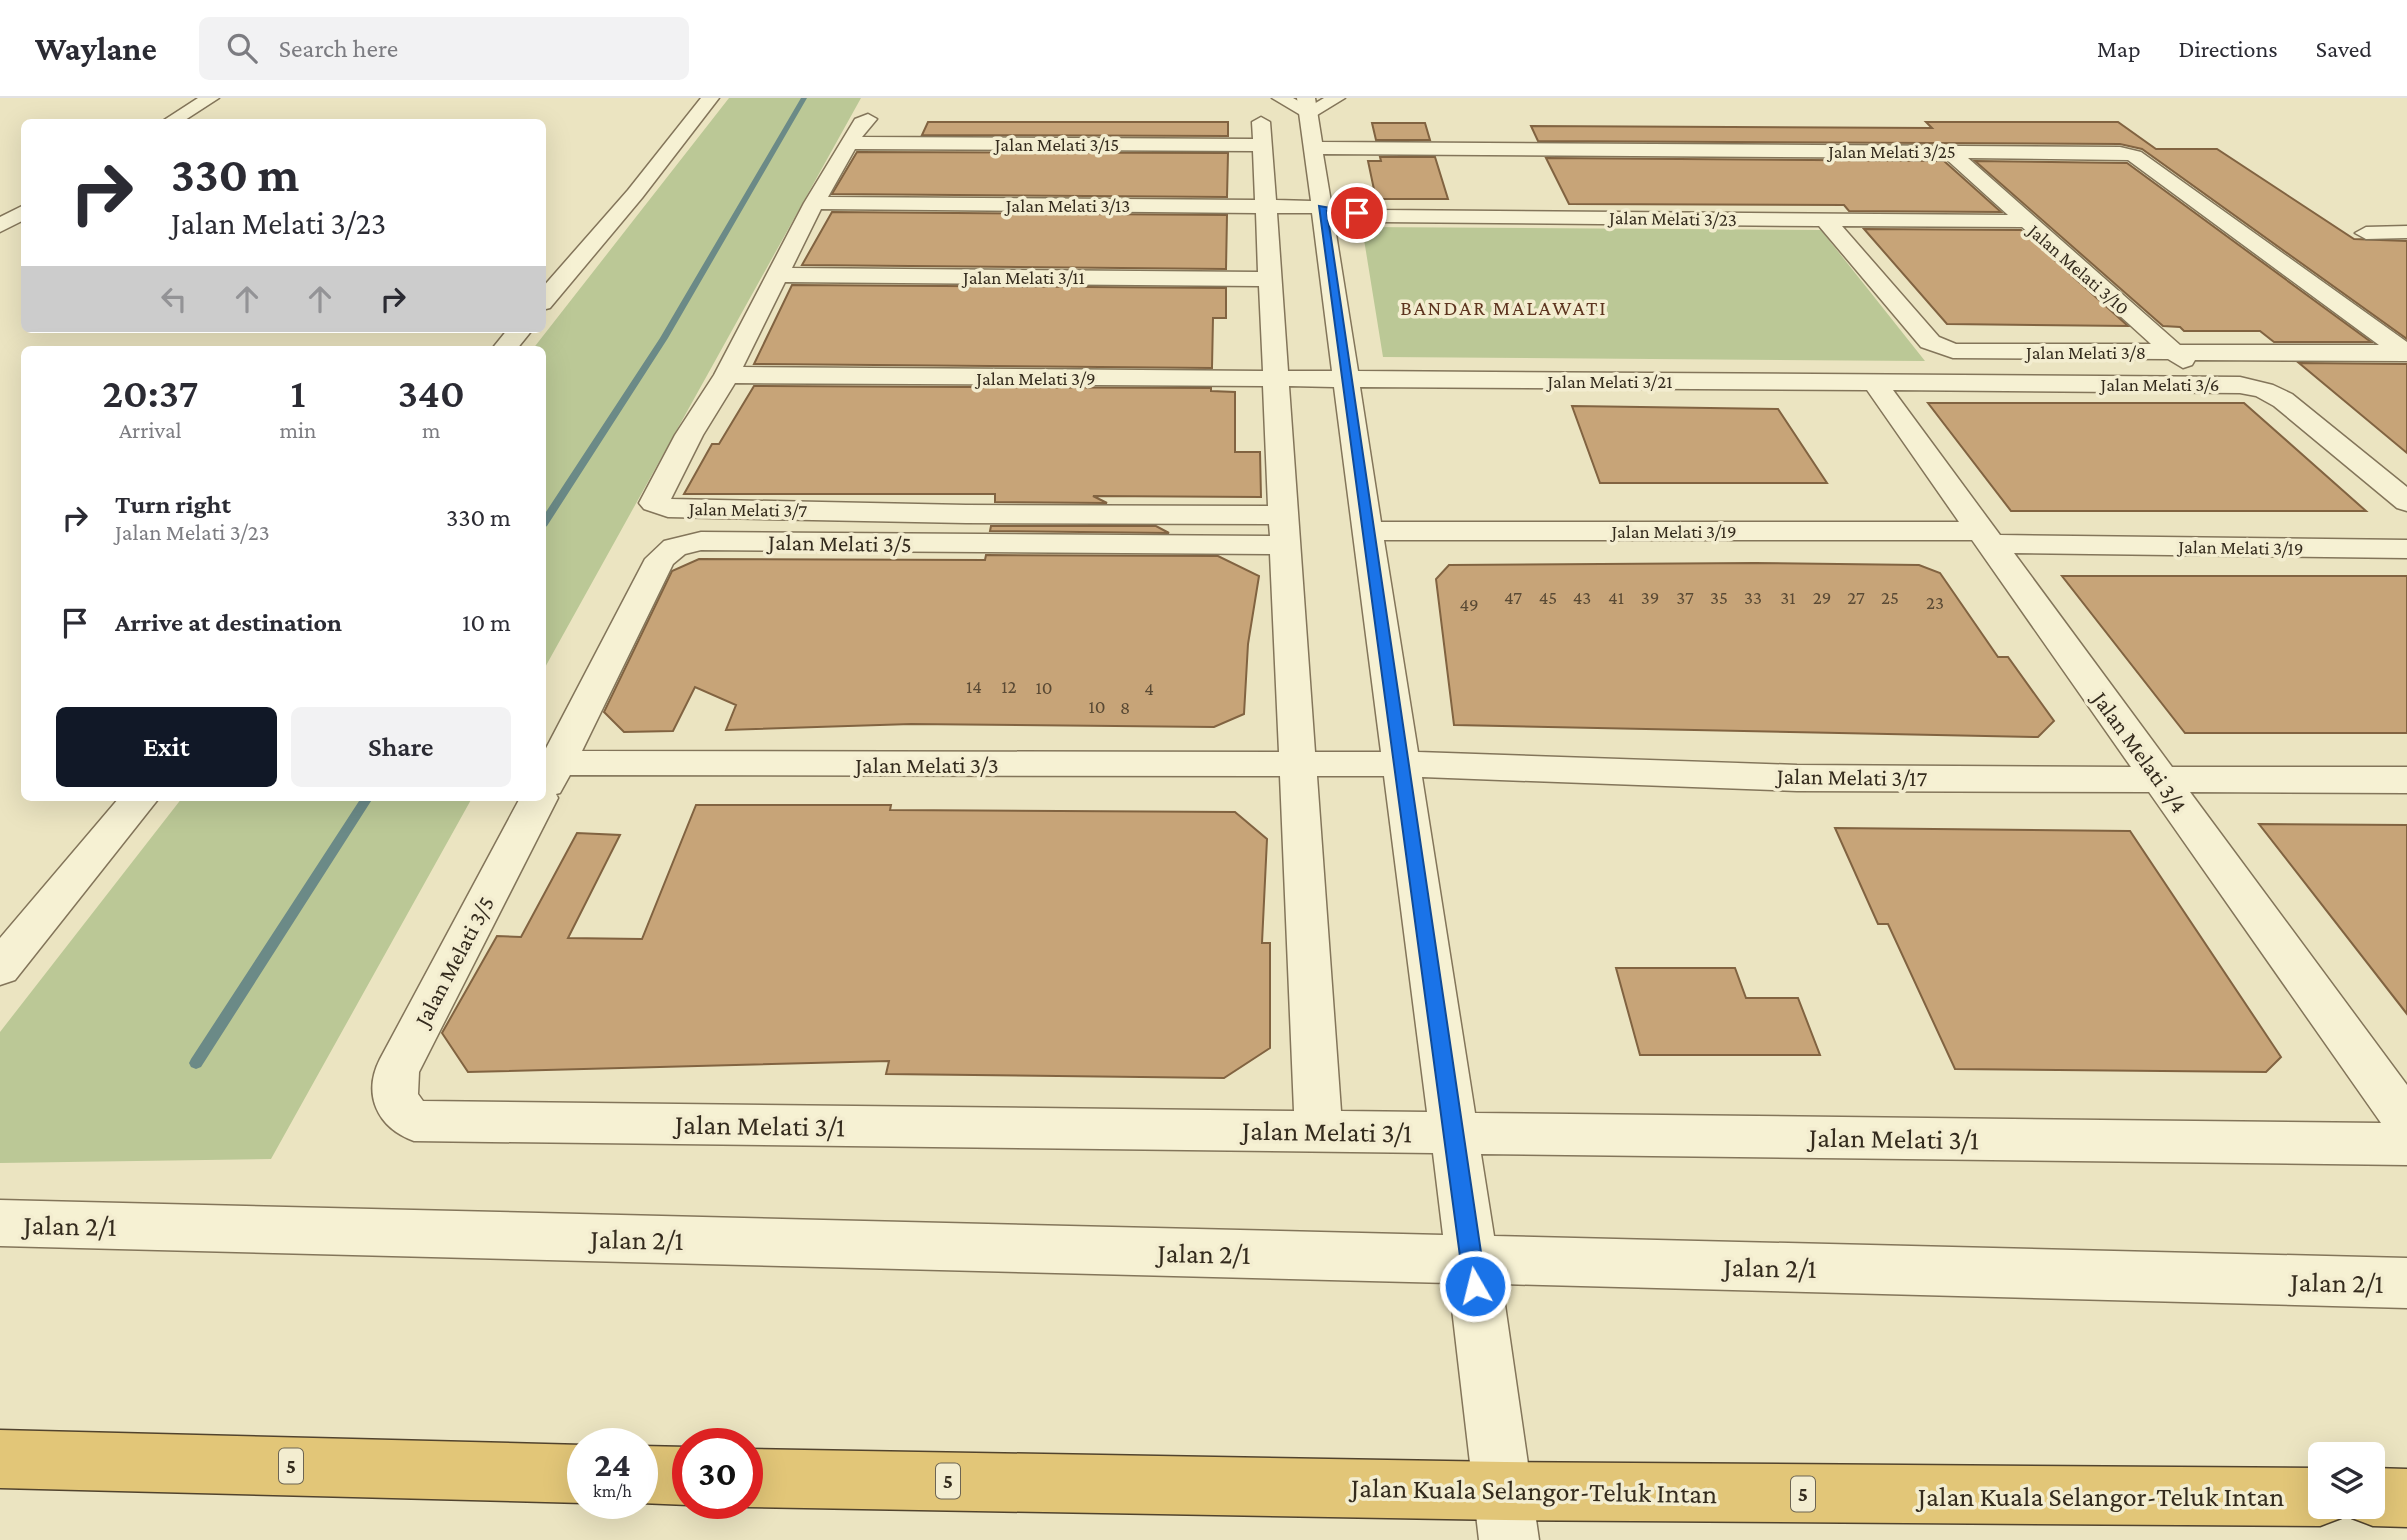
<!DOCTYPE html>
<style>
:root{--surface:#fff;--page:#f2f2f3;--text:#2b2b33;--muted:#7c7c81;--line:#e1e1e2;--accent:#111827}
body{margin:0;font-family:"Crimson Pro",serif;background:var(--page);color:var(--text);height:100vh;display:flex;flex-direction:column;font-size:26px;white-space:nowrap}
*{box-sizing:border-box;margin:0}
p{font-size:23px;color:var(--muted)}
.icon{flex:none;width:38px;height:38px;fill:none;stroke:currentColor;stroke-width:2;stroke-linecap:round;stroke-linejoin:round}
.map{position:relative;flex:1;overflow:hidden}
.details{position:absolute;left:21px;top:248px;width:525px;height:455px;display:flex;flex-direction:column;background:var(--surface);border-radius:10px;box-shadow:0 7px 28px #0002}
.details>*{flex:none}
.top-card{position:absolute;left:21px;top:21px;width:525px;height:214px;border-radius:10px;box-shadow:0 7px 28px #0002;background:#fff;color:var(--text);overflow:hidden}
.controls{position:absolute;left:2308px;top:1344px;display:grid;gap:14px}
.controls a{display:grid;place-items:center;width:77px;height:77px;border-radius:10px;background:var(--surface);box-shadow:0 7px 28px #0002;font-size:35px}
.speed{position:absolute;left:567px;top:1330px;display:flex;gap:14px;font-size:35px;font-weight:700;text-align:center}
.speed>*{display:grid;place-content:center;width:91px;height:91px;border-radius:50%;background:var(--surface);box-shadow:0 7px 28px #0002;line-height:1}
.speed small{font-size:18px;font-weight:400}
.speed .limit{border:10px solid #d22;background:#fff;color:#111}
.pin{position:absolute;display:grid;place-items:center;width:60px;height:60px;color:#fff;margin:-30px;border:4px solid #fff;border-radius:50%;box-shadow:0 2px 7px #0007}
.me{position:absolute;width:77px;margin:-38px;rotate:352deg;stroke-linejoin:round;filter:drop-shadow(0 0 5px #0008)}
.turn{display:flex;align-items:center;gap:24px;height:147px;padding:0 35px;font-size:32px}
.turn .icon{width:91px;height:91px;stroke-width:2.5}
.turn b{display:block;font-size:49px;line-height:60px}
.lanes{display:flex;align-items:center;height:66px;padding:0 35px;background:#0003;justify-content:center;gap:35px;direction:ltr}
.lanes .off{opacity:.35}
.eta{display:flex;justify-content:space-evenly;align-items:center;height:119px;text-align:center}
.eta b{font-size:42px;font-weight:600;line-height:49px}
.cta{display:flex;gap:14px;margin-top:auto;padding:14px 35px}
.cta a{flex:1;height:80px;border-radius:10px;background:var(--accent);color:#fff;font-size:28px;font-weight:600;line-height:80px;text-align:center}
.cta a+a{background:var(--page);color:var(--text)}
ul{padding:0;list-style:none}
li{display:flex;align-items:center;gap:21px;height:105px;padding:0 35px}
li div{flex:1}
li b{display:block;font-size:26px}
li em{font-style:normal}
header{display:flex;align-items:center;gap:42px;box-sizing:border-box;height:98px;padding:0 35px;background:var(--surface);border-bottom:2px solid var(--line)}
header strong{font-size:33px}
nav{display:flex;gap:38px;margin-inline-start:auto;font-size:24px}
.search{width:490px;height:63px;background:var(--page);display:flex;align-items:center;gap:18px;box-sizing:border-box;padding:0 24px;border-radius:10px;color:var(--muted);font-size:26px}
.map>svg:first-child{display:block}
.green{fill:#bbc896}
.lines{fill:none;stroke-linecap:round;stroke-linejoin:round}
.stream{fill:#6b8a87;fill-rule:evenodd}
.building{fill:#c7a478;stroke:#816341;stroke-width:2}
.minor-casing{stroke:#83755a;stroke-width:3}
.tertiary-casing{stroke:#83755a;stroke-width:3}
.trunk-casing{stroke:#51432e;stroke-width:3}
.minor{fill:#f6f1d3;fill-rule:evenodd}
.tertiary{fill:#f6f1d3;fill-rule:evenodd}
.trunk{fill:#e2c678;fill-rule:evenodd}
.route{fill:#1a73e8;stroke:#114b97;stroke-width:2}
.labels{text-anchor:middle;stroke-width:7;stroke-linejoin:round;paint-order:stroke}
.far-street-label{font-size:19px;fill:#342b1d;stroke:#f3edd0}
.number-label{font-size:19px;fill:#594934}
.far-quarter-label{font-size:21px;letter-spacing:2px;fill:#5e351f;stroke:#f3edd0}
.shield{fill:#f3edd0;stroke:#6d6553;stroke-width:2}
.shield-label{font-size:21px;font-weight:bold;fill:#342b1d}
.street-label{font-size:23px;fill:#342b1d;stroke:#f3edd0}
.near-street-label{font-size:28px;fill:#342b1d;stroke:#f3edd0}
</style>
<header>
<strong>Waylane</strong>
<div class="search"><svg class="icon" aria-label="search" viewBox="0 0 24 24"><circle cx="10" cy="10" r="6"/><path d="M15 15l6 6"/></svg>Search here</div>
<nav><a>Map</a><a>Directions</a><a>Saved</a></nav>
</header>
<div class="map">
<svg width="2407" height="1442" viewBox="0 0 2407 1442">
<rect width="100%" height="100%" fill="#ebe4c1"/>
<path class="green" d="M 729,0 L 861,0 L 543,573 L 542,252 L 532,252 Z
M 1362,129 L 1821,132 L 1925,263 L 1383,259 Z
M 182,700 L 472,700 L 271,1061 L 0,1065 L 0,934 Z"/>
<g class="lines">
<path class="stream" d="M 801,0 L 807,0 L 668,240 L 547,428 L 542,431 L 542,420 L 660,240 Z
M 361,700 L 373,700 L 201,969 L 196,971 L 191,969 L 189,965 L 191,961 Z"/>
</g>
<path class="building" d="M 928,24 L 1228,24 L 1228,38 L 922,37 Z
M 1926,24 L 2118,24 L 2156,51 L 2217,51 L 2354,141 L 2407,143 L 2407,241 L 2142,51 L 2120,46 L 1538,43 L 1531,28 L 1932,30 Z
M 1372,25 L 1425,25 L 1430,42 L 1376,42 Z
M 857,54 L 1228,55 L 1227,99 L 832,96 Z
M 1380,59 L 1435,59 L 1448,101 L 1376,101 L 1368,63 L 1381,63 Z
M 1546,60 L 1944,63 L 2001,114 L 1849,113 L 1844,107 L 1569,106 Z
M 1975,63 L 2127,65 L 2371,244 L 2274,244 L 2260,233 L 2184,233 L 2180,229 L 2163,228 Z
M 832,114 L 1227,117 L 1226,171 L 802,167 Z
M 1864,131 L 2021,132 L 2128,228 L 1947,226 Z
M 792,187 L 1226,190 L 1226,220 L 1213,220 L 1212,270 L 754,266 Z
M 2299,265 L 2407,266 L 2407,355 Z
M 754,288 L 1211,290 L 1211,293 L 1235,294 L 1235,354 L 1260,354 L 1261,399 L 1093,398 L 1107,405 L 995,404 L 995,396 L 684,396 L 712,346 L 719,346 Z
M 1928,305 L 2244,305 L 2366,413 L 2011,413 Z
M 1572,308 L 1778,311 L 1827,385 L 1600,385 Z
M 991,428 L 1156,428 L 1169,435 L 990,433 Z
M 986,457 L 1218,458 L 1259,478 L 1248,546 L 1244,616 L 1214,629 L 911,626 L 726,632 L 736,607 L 695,589 L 673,633 L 624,634 L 604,614 L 672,473 L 699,461 L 985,462 Z
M 1755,465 L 1919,467 L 1940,475 L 1998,559 L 2008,559 L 2054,623 L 2038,639 L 1454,627 L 1436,481 L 1449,467 Z
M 2062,478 L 2407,478 L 2407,635 L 2185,635 Z
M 696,707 L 891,707 L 890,712 L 1235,714 L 1267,741 L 1262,845 L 1270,845 L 1270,950 L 1224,980 L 886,976 L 889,963 L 468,974 L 442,935 L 497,838 L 521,839 L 577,735 L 620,737 L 568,840 L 642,841 Z
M 2259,726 L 2407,727 L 2407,916 Z
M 1835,730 L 2130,733 L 2281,959 L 2266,974 L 1955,971 L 1888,826 L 1878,826 Z
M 1616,870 L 1735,870 L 1746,900 L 1798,900 L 1820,957 L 1640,957 Z"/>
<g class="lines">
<defs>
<path id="minor" d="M 198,0 L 219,0 L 182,24 L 161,24 Z
M 701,0 L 719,0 L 642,100 L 550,210 L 542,212 L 542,190 L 628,92 Z
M 1297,0 L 1315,0 L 1322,44 L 2120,49 L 2141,54 L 2407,244 L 2407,263 L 2195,262 L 2192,267 L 2183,270 L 2168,261 L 1953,260 L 1921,249 L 1819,128 L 1381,124 L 1333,117 L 1358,273 L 2240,279 L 2273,287 L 2292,296 L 2407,389 L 2407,413 L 2397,410 L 2274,308 L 2256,298 L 2240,295 L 1893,292 L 2000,437 L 2407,442 L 2407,460 L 2014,455 L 2172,669 L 2407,669 L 2407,695 L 2190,694 L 2407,987 L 2407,1067 L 1481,1056 L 1494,1138 L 2407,1160 L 2407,1210 L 1502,1186 L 1539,1442 L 1479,1442 L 1449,1185 L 0,1148 L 0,1102 L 1443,1137 L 1433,1055 L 414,1043 C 377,1030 362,996 380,961 L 520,700 L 542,700 L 542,658 L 645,461 L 664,443 L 701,434 L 1270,438 L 1269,426 L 966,425 L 668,419 L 644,411 L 639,405 L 675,337 L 714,277 L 804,105 L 855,21 L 868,16 L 877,21 L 862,39 L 1253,41 L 1252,24 L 1261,19 L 1270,24 L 1276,102 L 1311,103 ZM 855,51 L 1253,53 L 1255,102 L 828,99 ZM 1323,56 L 1945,60 L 2008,117 L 1381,112 L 1331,104 ZM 1968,60 L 2128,62 L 2379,247 L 2180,247 ZM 821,111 L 1256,115 L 1258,174 L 792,170 ZM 1277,115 L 1312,115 L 1332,273 L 1288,273 ZM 1842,128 L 2022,129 L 2151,246 L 1956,246 L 1939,239 ZM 785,184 L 1259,188 L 1263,273 L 743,269 ZM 735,285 L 1263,288 L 1268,408 L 966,407 L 671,401 L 703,337 ZM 1289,288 L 1334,289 L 1381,654 L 1315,654 ZM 1360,289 L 1867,292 L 1959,424 L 1381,424 ZM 1384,442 L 1972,442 L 2131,669 L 1797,667 L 1418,654 ZM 701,452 L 1270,456 L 1279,654 L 582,653 L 673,466 L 685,456 ZM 570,677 L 1280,678 L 1294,1013 L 423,1003 L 418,996 L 419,974 L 558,700 L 556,696 L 560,695 ZM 1317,678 L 1384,678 L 1427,1014 L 1341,1013 ZM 1422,679 L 1797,693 L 2149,694 L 2381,1025 L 1475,1015 Z
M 24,107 L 24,122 L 0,134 L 0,119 Z
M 2407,128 L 2407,140 L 2366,141 L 2355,135 L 2366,129 Z
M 508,231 L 533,231 L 516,252 L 491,252 Z
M 119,700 L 159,700 L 15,882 L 0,887 L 0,840 Z"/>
<path id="tertiary" d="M 1272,0 L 1293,0 L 1309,9 L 1324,0 L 1345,0 L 1309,22 Z"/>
<path id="trunk" d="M 0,1332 L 583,1347 L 583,1405 L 0,1390 Z
M 642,1348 L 688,1349 L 688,1405 L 692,1405 L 688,1407 L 640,1405 Z
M 747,1351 L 1505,1364 L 2320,1370 L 2320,1409 L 2345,1409 L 2341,1420 L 2320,1428 L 1505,1422 L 747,1409 L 738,1405 L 747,1405 Z
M 2373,1370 L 2407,1371 L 2407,1429 L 2373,1428 L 2352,1420 L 2348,1409 L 2373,1409 Z"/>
</defs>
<use href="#minor" class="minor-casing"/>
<use href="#tertiary" class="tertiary-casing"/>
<use href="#trunk" class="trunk-casing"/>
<use href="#minor" class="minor"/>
<use href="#tertiary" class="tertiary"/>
<use href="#trunk" class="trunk"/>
</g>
<path class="route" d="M 1319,108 L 1361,115 L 1357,118 L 1327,113 L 1486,1188 L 1483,1195 L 1475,1198 L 1468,1195 L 1464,1188 Z"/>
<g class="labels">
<g class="far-street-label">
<text x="1057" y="53">Jalan Melati 3/15</text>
<text x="1892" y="60">Jalan Melati 3/25</text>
<text x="1068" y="114">Jalan Melati 3/13</text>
<text transform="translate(1673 120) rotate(1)" y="7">Jalan Melati 3/23</text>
<text transform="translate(2079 171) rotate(41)" y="7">Jalan Melati 3/10</text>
<text x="1024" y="186">Jalan Melati 3/11</text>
<text x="2086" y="261">Jalan Melati 3/8</text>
<text x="1036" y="287">Jalan Melati 3/9</text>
<text x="1610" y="290">Jalan Melati 3/21</text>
<text x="2160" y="293">Jalan Melati 3/6</text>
<text transform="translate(748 411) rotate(1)" y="7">Jalan Melati 3/7</text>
<text x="1674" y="440">Jalan Melati 3/19</text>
<text transform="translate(2241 449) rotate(1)" y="7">Jalan Melati 3/19</text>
</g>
<g class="number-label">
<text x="1513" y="506">47</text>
<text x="1548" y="506">45</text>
<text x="1582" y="506">43</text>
<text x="1616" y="506">41</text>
<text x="1650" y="506">39</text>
<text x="1685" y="506">37</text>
<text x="1719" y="506">35</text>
<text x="1753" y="506">33</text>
<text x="1788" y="506">31</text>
<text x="1822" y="506">29</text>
<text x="1856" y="506">27</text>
<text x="1890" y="506">25</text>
<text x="1935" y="511">23</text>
<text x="1469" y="513">49</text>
<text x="974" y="595">14</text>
<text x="1009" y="595">12</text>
<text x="1044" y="596">10</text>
<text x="1149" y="597">4</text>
<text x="1097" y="615">10</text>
<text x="1125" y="616">8</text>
</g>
<g class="far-quarter-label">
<text x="1504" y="217">BANDAR MALAWATI</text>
</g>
<g class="shield">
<rect x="279" y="1350.5" width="24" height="35" rx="5"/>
<rect x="936" y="1365.5" width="24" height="35" rx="5"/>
<rect x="1791" y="1378.5" width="24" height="35" rx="5"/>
</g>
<g class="shield-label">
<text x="291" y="1375">5</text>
<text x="948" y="1390">5</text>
<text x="1803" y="1403">5</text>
</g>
<g class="street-label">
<text transform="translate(840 445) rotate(1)" y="8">Jalan Melati 3/5</text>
<text transform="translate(2140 654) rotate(54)" y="8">Jalan Melati 3/4</text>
<text x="927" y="675">Jalan Melati 3/3</text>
<text transform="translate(1852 679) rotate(1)" y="8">Jalan Melati 3/17</text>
<text transform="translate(454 863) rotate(-62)" y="8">Jalan Melati 3/5</text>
</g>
<g class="near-street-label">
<text transform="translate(760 1027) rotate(1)" y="10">Jalan Melati 3/1</text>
<text transform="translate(1327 1033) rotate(1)" y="10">Jalan Melati 3/1</text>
<text transform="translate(1894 1040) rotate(1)" y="10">Jalan Melati 3/1</text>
<text transform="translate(70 1127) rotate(1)" y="10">Jalan 2/1</text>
<text transform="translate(637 1141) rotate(1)" y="10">Jalan 2/1</text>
<text transform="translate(1204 1155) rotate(1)" y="10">Jalan 2/1</text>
<text transform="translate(1770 1169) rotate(1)" y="10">Jalan 2/1</text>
<text transform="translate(2337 1184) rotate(1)" y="10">Jalan 2/1</text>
<text transform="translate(1534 1392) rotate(1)" y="10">Jalan Kuala Selangor-Teluk Intan</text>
<text x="2101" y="1408">Jalan Kuala Selangor-Teluk Intan</text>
</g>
</g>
</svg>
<div class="controls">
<a><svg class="icon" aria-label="layers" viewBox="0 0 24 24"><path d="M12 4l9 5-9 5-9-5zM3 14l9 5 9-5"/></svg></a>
</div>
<div class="speed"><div>24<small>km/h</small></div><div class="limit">30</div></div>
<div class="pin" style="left:1357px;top:115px;background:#d93025"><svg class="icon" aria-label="arrive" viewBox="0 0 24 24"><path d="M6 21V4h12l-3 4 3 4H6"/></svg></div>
<svg class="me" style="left:1475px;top:1188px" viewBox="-20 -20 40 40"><circle r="17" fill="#1a73e8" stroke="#fff" stroke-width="3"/><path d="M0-11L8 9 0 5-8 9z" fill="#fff"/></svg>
<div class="top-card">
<div class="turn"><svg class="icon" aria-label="right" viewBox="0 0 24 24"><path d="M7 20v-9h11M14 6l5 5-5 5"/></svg><div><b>330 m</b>Jalan Melati 3/23</div></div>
<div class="lanes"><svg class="icon off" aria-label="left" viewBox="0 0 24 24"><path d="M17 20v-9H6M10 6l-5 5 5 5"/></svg><svg class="icon off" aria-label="ahead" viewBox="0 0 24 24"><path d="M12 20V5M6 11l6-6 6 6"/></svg><svg class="icon off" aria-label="ahead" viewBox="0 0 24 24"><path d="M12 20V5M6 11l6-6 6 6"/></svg><svg class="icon" aria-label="right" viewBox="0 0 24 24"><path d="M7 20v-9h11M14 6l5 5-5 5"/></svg></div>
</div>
<section class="details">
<div class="eta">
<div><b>20:37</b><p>Arrival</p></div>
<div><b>1</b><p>min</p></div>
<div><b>340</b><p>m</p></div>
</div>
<ul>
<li><svg class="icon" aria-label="right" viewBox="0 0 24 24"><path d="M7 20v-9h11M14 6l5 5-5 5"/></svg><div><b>Turn right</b><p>Jalan Melati 3/23</p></div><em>330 m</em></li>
<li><svg class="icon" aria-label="arrive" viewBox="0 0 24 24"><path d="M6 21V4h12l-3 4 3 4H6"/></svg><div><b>Arrive at destination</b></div><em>10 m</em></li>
</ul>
<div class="cta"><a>Exit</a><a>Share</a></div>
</section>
</div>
